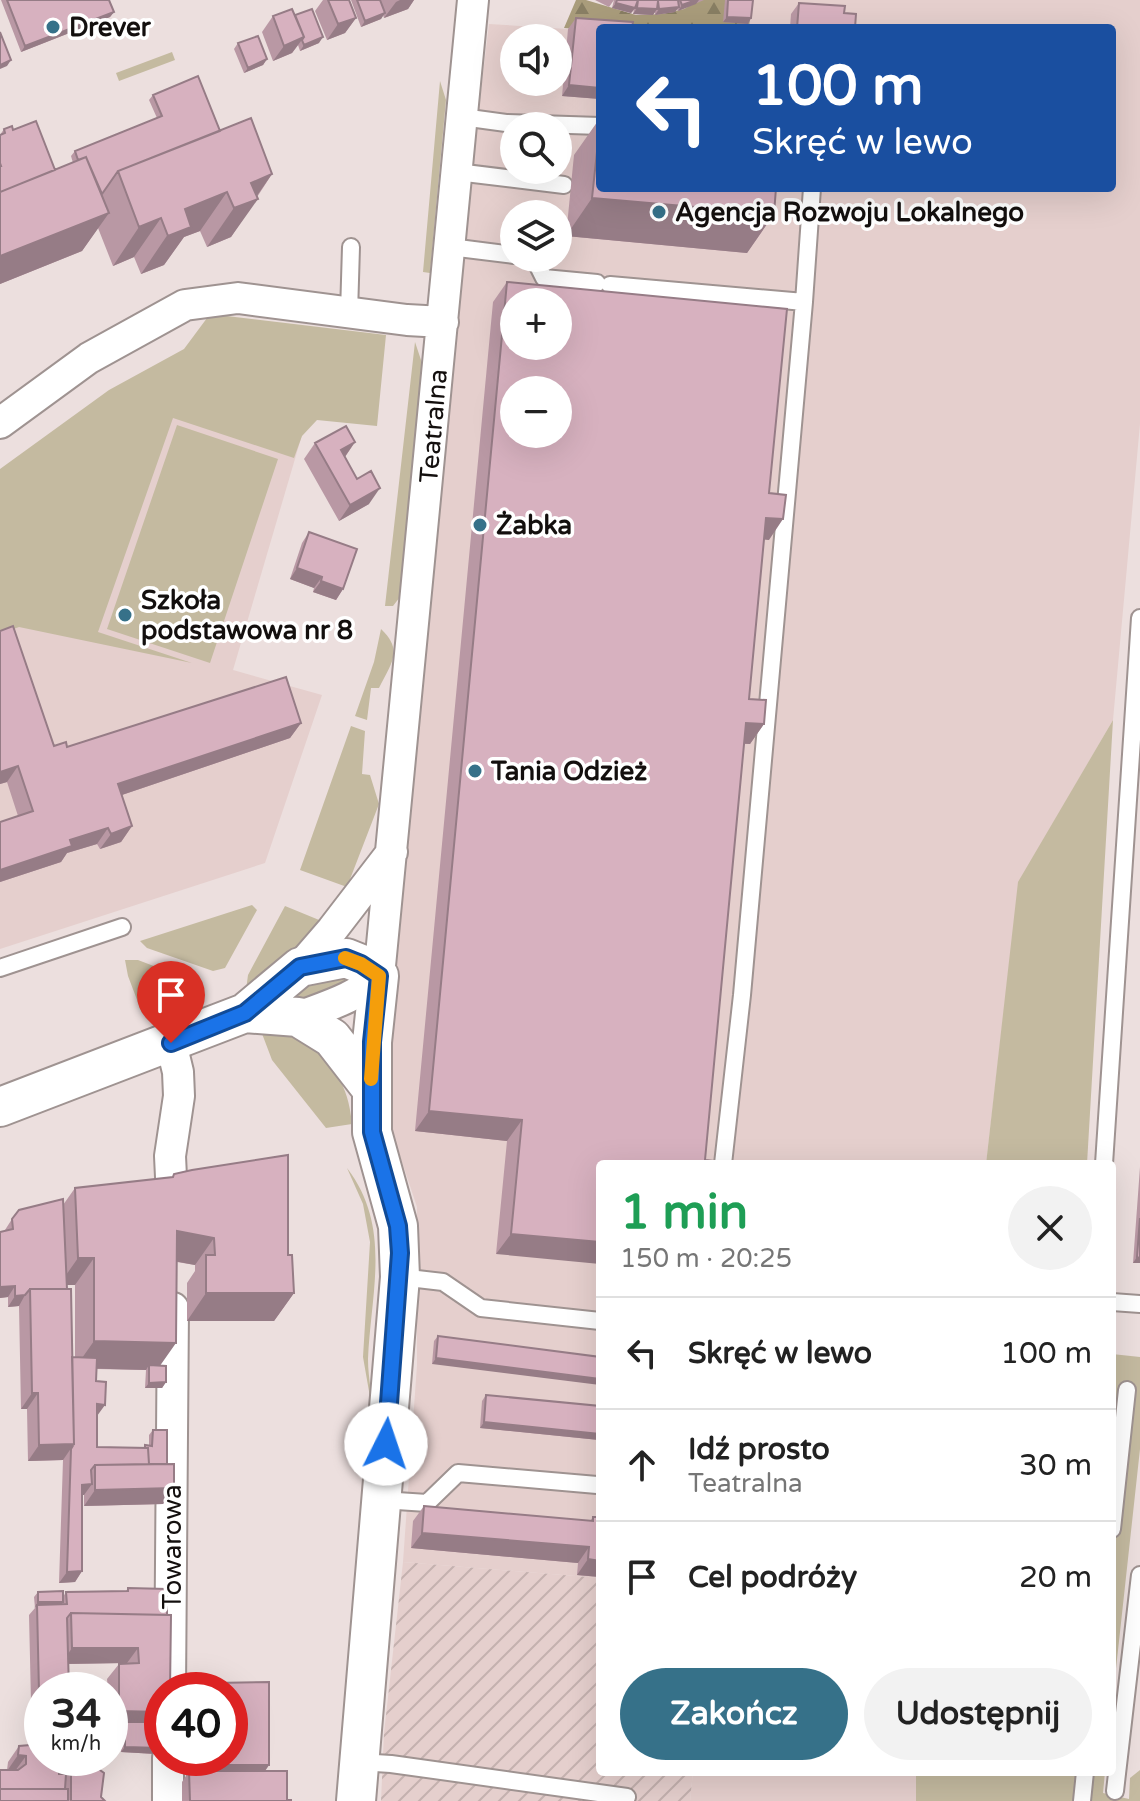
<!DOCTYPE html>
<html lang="pl">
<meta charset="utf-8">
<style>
:root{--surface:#fff;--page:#f2f2f2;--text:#222;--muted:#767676;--line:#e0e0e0;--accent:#367189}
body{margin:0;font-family:"Varela Round",sans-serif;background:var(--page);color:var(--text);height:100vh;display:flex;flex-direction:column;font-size:30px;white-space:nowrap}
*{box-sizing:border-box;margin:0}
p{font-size:26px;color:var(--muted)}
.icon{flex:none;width:44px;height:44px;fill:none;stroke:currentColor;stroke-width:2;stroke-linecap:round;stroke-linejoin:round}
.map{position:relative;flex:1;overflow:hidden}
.drawer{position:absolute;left:596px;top:1160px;width:520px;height:616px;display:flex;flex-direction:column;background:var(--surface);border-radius:8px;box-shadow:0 8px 32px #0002}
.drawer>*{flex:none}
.top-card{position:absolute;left:596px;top:24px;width:520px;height:168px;border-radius:8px;box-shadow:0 8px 32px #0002;background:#1a4fa0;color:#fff;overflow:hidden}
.fabs{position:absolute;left:500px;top:24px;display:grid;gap:16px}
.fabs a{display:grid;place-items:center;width:72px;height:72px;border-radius:50%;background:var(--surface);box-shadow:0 8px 32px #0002;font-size:40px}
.speed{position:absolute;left:24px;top:1672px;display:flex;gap:16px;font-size:40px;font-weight:700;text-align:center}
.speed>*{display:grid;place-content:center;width:104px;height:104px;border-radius:50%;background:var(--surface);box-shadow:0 8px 32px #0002;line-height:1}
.speed small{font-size:20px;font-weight:400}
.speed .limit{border:12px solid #d22;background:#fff;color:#111}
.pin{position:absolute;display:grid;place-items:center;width:68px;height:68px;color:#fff;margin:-82px -34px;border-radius:50% 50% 50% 0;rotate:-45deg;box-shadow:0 0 8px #0007}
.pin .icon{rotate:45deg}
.me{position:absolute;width:88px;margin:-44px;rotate:4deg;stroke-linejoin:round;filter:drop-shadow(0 0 6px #0008)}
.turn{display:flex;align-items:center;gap:28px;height:168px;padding:0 24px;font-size:36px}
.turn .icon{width:104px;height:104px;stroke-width:2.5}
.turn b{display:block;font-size:56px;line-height:68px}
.round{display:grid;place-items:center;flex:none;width:84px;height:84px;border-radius:42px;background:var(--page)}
.summary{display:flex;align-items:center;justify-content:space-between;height:136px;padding:0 24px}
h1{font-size:48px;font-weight:800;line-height:60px;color:#1e9e55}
.action{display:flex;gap:16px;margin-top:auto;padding:16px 24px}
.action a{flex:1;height:92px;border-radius:48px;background:var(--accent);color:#fff;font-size:32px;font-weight:800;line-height:92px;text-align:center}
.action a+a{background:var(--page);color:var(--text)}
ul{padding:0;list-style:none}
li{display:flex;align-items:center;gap:24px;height:112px;padding:0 24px;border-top:2px solid var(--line)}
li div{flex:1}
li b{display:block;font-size:30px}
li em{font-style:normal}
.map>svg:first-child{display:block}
.built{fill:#e5cfcd;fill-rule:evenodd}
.industrial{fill:url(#industrial-furrows)}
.green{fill:#c4baa0}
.forest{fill:url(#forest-firs)}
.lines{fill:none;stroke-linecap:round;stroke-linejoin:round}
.service-casing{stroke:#9f9391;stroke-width:20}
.minor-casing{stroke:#9f9391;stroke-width:34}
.tertiary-casing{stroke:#9f9391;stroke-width:42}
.service{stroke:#fff;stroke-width:16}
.minor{stroke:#fff;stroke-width:30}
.tertiary{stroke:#fff;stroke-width:38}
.wall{fill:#b998a4;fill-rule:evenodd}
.shaded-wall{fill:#967c86}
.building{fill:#d7b1bf;stroke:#967c86;stroke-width:2;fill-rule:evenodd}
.route-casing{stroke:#114b97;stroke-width:20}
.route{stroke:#1a73e8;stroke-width:14}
.slow{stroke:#f59e0b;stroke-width:14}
.poi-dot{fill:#367189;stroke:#fff;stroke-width:3}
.labels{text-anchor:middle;stroke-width:7;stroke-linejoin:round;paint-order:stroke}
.poi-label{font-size:26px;font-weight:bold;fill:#130f0e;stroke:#fff;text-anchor:start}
.street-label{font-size:26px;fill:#130f0e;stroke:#fff}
</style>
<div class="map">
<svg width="1140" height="1801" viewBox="0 0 1140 1801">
<defs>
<pattern id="industrial-furrows" width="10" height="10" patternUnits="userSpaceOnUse" patternTransform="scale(2)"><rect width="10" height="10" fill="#e5cfcd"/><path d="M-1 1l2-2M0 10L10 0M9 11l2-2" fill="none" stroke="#c4b1af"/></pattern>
<pattern id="forest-firs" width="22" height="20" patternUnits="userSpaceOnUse" patternTransform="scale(2)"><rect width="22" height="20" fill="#a99c7b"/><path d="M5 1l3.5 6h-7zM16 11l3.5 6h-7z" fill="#887e63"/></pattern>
</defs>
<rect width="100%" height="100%" fill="#ecdfde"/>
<path class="built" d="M 752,0 L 1140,0 L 1140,424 L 1113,720 L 1019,882 L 986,1164 L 600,1164 L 600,1578 L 403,1562 L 417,1365 L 417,1207 L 384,1108 L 459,274 L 489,24 L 600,31 L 600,188 L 1112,188 L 1112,28 L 749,28 ZM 514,38 L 558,38 L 558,82 L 514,82 ZM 514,126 L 558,126 L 558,170 L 514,170 ZM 514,214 L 558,214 L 558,258 L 514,258 ZM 514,302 L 558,302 L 558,346 L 514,346 ZM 514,390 L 558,390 L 558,434 L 514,434 Z
M 158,388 L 302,435 L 233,670 L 322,695 L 265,863 L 0,949 L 0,560 Z
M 693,1772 L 916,1772 L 916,1801 L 690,1801 Z"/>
<path class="industrial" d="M 403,1562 L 600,1578 L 600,1772 L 693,1772 L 690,1801 L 381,1801 L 384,1733 Z"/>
<path class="green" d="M 172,52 L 175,60 L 119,81 L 116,73 Z
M 440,81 L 446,100 L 430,273 L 423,272 Z
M 210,314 L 386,335 L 377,426 L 317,420 L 302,436 L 294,458 L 173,418 L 98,632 L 192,663 L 19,627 L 0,634 L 0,469 L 109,390 L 184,349 Z
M 415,342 L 422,363 L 400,597 L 393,606 L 385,606 Z
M 177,425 L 278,459 L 210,663 L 107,629 Z
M 381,629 C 404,651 391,663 379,688 L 371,688 L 367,720 L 355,716 L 374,662 Z
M 1113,720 L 1087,1164 L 986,1164 L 1018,882 Z
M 351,726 L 365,731 L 362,774 L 370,775 L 379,804 L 347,887 L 300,870 Z
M 252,905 L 257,910 L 225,968 L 213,971 L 147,948 L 140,941 Z
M 285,906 L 324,922 L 313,937 L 246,990 L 248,975 Z
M 125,960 L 138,960 L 185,978 L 191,981 L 194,991 L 191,995 L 142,1013 L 128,976 Z
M 351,976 L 323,994 L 268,1004 L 298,985 Z
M 261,1031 L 307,1037 C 333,1069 348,1081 352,1124 L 326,1128 L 272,1060 Z
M 347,1168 C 392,1227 371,1291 368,1359 C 368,1379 373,1399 374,1420 L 363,1357 L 370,1242 L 363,1204 Z
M 1112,1354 L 1140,1357 L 1140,1449 L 1112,1705 Z
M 1140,1770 L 1140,1801 L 916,1801 L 916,1772 L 1105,1772 L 1103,1793 L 1129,1799 L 1130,1778 Z"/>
<path class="forest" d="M 576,0 L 586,0 L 636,15 L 662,14 L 684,9 L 700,0 L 752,0 L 749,28 L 600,28 L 600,31 L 564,28 Z"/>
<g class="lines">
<defs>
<path id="service" d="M 462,117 L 506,123 L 600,126
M 457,172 L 564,185
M 450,247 L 514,255
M 534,258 L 544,278 L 597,283
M 610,285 L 804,302 L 812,188
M 349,313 L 351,247
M 0,968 L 122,927
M 723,1164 L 742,995 L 804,302
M 1104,1164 L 1140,618
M 400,1277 L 443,1282 L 481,1308 L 600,1321
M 1112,1302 L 1140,1304
M 382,1500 L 427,1503 L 458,1473 L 597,1485
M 1112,1529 L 1127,1390
M 359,1762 L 391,1764 L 627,1797
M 1115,1791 L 1140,1575
M 1082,1801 L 1085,1772"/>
<path id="minor" d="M 0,423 L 89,358 L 185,305 L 238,298 L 407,320 L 443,322
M 300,967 L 332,930 L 392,852
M 298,1017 C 327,1006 356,998 379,976 L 473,0
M 171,1043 L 178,1072 L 179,1096 L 170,1156 L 172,1198
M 170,1690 L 173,1308
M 168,1758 L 168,1801"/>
<path id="tertiary" d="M 245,1013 L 298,1017 L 332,1038 L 370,1087
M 0,1107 L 245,1013 L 300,967 L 346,958 L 361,964 L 379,976 L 372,1042 L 372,1132 L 398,1226 L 400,1277 L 356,1801"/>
</defs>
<use href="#service" class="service-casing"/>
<use href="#minor" class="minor-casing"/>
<use href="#tertiary" class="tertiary-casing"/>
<use href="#service" class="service"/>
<use href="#minor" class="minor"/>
<use href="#tertiary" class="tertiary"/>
</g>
<path class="wall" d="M 1,0 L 109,0 L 114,12 L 110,17 L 21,52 Z
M 323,0 L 349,0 L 356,18 L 345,33 L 327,40 L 315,11 Z
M 351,0 L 414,0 L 408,9 L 384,18 L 383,15 L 381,19 L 361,27 Z
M 595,0 L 704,0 L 678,11 L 677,9 L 675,12 L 655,15 L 655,12 L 653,15 L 633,14 L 634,10 L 631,13 L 612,8 L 614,0 L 609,7 Z
M 725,0 L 753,0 L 751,18 L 748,24 L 723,22 Z
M 799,3 L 844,13 L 855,28 L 790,28 L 791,14 Z
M 295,15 L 319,43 L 300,51 L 298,45 L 292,53 L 273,61 L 262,32 L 273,16 Z
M 576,18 L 600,99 L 562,96 L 568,29 Z
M 238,43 L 267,59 L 263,65 L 244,73 L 234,49 Z
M 153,95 L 220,131 L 272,174 L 231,237 L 207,247 L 200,231 L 184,237 L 164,265 L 141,274 L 134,257 L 113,266 L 98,228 L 82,251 L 0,284 L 0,135 L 4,129 L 13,130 L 55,170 L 73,163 L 71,156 L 75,151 L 157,118 L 149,100 Z
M 600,118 L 774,214 L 747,253 L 566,236 L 574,155 Z
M 507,282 L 769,493 L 769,540 L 764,539 L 749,699 L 764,724 L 750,744 L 744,744 L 705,1160 L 496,1254 L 507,1141 L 415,1131 L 493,302 Z
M 355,442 L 345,457 L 369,504 L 339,521 L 304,459 L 315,443 Z
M 309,532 L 343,589 L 336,600 L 313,592 L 314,588 L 290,579 L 302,543 Z
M 0,631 L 54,746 L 67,747 L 301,723 L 290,738 L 122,795 L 132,826 L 121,842 L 100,849 L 97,844 L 67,853 L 61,862 L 0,882 L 0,822 L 18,816 L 7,782 L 0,784 Z
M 1140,1167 L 1140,1263 L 1133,1263 Z
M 174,1174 L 288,1255 L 294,1293 L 274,1321 L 187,1321 L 187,1283 L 195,1271 L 195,1265 L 177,1262 L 160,1365 L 166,1382 L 162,1388 L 145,1388 L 146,1370 L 97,1369 L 97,1447 L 143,1448 L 145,1445 L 149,1446 L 149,1435 L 153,1430 L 167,1464 L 174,1488 L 163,1504 L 84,1506 L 84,1495 L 82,1495 L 82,1571 L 75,1582 L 59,1583 L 63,1460 L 28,1461 L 27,1409 L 21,1409 L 19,1306 L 8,1307 L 8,1297 L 0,1298 L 0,1232 L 5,1231 L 5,1230 L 12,1219 L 63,1205 L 75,1188 L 172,1177 ZM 67,1285 L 75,1285 L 75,1357 L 72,1357 Z
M 438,1336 L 600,1357 L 432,1364 L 434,1341 Z
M 486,1395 L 600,1406 L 600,1447 L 598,1446 L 599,1440 L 480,1428 L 482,1401 Z
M 424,1506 L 590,1521 L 593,1517 L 600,1577 L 577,1575 L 578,1563 L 411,1548 L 413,1521 Z
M 128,1588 L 162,1690 L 162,1723 L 156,1754 L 121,1752 L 121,1727 L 110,1727 L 110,1690 L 108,1690 L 107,1679 L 119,1664 L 120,1663 L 69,1664 L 42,1758 L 59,1774 L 63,1774 L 63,1758 L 102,1758 L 100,1770 L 101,1797 L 105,1801 L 0,1801 L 7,1770 L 8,1762 L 19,1746 L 32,1745 L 29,1615 L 35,1608 L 34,1597 L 38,1592 L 63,1597 L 66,1592 L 126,1591 Z
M 269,1682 L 269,1765 L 265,1771 L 287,1771 L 287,1800 L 291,1800 L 291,1801 L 182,1801 L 182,1782 L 186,1776 L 186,1758 L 230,1758 L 230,1690 L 208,1690 L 213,1683 Z"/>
<path class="shaded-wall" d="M 400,0 L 414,0 L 408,9 L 384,18 L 396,2 Z
M 696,0 L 699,0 L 696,4 L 678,11 L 682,5 Z
M 616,3 L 635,8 L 631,13 L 612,8 Z
M 679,7 L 675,12 L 655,15 L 659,9 Z
M 637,8 L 657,9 L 653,15 L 633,14 Z
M 114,12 L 110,17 L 21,52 L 25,46 Z
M 385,13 L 381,19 L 361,27 L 365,21 Z
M 727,17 L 751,18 L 748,24 L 723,22 Z
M 356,18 L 345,33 L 327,40 L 338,24 Z
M 304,37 L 292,53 L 273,61 L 284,46 Z
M 323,37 L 319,43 L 300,51 L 304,45 Z
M 267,59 L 263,65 L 244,73 L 248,68 Z
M 11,60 L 7,66 L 0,69 L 0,65 Z
M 569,85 L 600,88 L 600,99 L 562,96 Z
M 272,174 L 254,200 L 258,199 L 231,237 L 207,247 L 251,183 Z
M 227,192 L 200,231 L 184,237 L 164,265 L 141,274 L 185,209 Z
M 592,198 L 774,214 L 747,253 L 566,236 Z
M 109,213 L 82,251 L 0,284 L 0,256 Z
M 161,218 L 134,257 L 113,266 L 139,227 Z
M 355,442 L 344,458 L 341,450 Z
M 380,488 L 369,504 L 339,521 L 350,505 Z
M 766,518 L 783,519 L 769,540 L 752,538 Z
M 297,568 L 322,577 L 314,588 L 290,579 Z
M 321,581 L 343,589 L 336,600 L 313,592 Z
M 301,723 L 290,738 L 107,800 L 118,784 Z
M 746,723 L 764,724 L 750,744 L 732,743 Z
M 18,766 L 7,782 L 0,784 L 0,772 Z
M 132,826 L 121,842 L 100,849 L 111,834 Z
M 108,828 L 97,844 L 67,853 L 61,862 L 0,882 L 0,870 L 70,840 Z
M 429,1111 L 522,1120 L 507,1141 L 415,1131 Z
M 177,1231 L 214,1238 L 195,1265 L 158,1258 Z
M 511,1234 L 600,1242 L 600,1264 L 496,1254 Z
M 1137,1257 L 1140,1258 L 1140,1263 L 1133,1263 Z
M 78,1258 L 94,1258 L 75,1285 L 59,1285 Z
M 15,1286 L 8,1297 L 0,1298 L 0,1287 Z
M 206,1293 L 294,1293 L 274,1321 L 187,1321 Z
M 25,1295 L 19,1306 L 8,1307 L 15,1296 Z
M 94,1341 L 176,1343 L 157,1370 L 149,1365 L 146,1370 L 75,1368 Z
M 436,1358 L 600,1379 L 600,1385 L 432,1364 Z
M 166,1382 L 162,1388 L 145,1388 L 149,1383 Z
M 32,1393 L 38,1393 L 27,1409 L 21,1409 Z
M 97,1404 L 105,1405 L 97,1416 Z
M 484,1422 L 600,1434 L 600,1438 L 599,1440 L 480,1428 Z
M 74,1444 L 63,1460 L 28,1461 L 39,1445 Z
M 92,1484 L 84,1495 L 74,1495 L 82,1485 Z
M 174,1488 L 163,1504 L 84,1506 L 95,1490 Z
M 422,1533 L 589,1547 L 578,1563 L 411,1548 Z
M 588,1559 L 600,1561 L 600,1577 L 577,1575 Z
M 82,1571 L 75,1582 L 59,1583 L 67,1572 Z
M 38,1602 L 63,1602 L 59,1608 L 37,1605 L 34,1608 Z
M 72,1648 L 138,1648 L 127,1663 L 61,1664 Z
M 119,1711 L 162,1712 L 162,1723 L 159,1728 L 125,1722 L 121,1727 L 110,1727 L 110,1724 Z
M 40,1735 L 42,1735 L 42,1746 L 32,1746 Z
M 125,1747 L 160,1748 L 156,1754 L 121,1752 Z
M 18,1755 L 26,1756 L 15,1771 L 7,1771 Z
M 197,1765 L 269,1765 L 258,1781 L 189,1775 Z"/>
<path class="building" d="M 7,0 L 109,0 L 114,12 L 25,46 Z
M 328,0 L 349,0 L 356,18 L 338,24 Z
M 357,0 L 380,0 L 385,13 L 365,21 Z
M 617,0 L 678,0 L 679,7 L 659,9 L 658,1 L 657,9 L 637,8 L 638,0 L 635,8 L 616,3 Z
M 680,0 L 696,0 L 682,5 Z
M 728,0 L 753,0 L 751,18 L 727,17 Z
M 799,3 L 845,6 L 844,13 L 856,14 L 855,28 L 797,28 Z
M 292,9 L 304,37 L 284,46 L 273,16 Z
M 312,9 L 323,37 L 304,45 L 302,40 L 304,37 L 295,15 Z
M 576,18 L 633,22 L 632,28 L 600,28 L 600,88 L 569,85 Z
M 0,32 L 11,60 L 0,65 Z
M 258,36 L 267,59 L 248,68 L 238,43 Z
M 198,76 L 220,131 L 118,171 L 102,194 L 86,157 L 78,160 L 75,151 L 162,116 L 153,95 Z
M 251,118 L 272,174 L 251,183 L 258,199 L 234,208 L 227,192 L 185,209 L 191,227 L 168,236 L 161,218 L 139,227 L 118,171 Z
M 36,121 L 55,170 L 0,192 L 0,166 L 1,166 L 0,163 L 0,135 L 5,133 L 4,129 L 12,126 L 13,130 Z
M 600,124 L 600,188 L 776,188 L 774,214 L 592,198 Z
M 86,157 L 109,213 L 0,256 L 0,192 Z
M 507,282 L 787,309 L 769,493 L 786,495 L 783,519 L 766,518 L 749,699 L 766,700 L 764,724 L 746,723 L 705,1160 L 722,1162 L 722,1164 L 600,1164 L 600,1242 L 511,1234 L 522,1120 L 429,1111 ZM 514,302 L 558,302 L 558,346 L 514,346 ZM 514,390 L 558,390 L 558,434 L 514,434 Z
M 346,426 L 355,442 L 341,450 L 357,479 L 371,471 L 380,488 L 350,505 L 315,443 Z
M 309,532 L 357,549 L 343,589 L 321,581 L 322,577 L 297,568 Z
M 13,626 L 54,746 L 66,742 L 67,747 L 286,677 L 301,723 L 118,784 L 132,826 L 111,834 L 108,828 L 70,840 L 72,846 L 0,870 L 0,822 L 33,811 L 18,766 L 0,772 L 0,631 Z
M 288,1155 L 288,1255 L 292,1255 L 294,1293 L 206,1293 L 206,1255 L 215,1255 L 214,1238 L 177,1231 L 176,1343 L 94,1341 L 94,1258 L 78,1258 L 75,1188 L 173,1177 L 174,1174 L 192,1170 Z
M 63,1199 L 67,1289 L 30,1289 L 25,1295 L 15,1296 L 15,1286 L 0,1287 L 0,1232 L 13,1229 L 12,1219 L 19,1210 Z
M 1140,1218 L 1140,1258 L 1137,1257 Z
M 30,1289 L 71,1289 L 74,1444 L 39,1445 L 38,1393 L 32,1393 Z
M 438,1336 L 600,1357 L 600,1379 L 436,1358 Z
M 72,1357 L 97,1358 L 96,1381 L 106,1382 L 105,1405 L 97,1404 L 97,1447 L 148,1448 L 149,1464 L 95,1465 L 91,1470 L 92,1484 L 82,1485 L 82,1571 L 67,1572 L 71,1449 L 74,1444 Z
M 149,1365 L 166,1366 L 166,1382 L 149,1383 Z
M 486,1395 L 600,1406 L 600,1434 L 484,1422 Z
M 153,1430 L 167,1430 L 167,1464 L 149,1464 L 148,1448 L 145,1448 L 145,1445 L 152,1446 Z
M 174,1464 L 174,1488 L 95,1490 L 95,1465 Z
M 424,1506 L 593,1521 L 593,1517 L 600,1517 L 600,1561 L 588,1559 L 589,1547 L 422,1533 Z
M 128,1588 L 167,1589 L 167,1615 L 71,1613 L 67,1618 L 69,1690 L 42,1690 L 42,1735 L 40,1735 L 37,1605 L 67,1604 L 66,1592 L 128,1591 Z
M 63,1591 L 63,1602 L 38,1602 L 38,1592 Z
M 71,1613 L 171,1615 L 170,1690 L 162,1690 L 162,1712 L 119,1711 L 119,1664 L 139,1663 L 138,1648 L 72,1648 Z
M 269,1682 L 269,1765 L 197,1765 L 197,1758 L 230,1758 L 230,1690 L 213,1690 L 213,1683 Z
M 125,1722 L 161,1722 L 160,1748 L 125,1747 Z
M 42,1744 L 42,1758 L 58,1758 L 59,1774 L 66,1774 L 65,1789 L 0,1789 L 0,1770 L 18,1770 L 26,1764 L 26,1756 L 18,1755 L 19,1746 Z
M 71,1758 L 102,1758 L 100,1770 L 104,1773 L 101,1797 L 105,1801 L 71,1801 Z
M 189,1771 L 287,1771 L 287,1800 L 291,1800 L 291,1801 L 190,1801 Z
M 0,1789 L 68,1789 L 68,1801 L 0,1801 Z"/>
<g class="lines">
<defs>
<path id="route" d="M 171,1043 L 245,1013 L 300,967 L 346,958 L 361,964 L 379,976 L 372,1042 L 372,1132 L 398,1226 L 400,1253 L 386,1444"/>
</defs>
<use href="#route" class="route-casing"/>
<use href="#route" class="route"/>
<path class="slow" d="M 345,958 L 361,964 L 379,976 L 371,1079"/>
</g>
<g class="poi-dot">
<circle cx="53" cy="27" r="8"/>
<circle cx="659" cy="212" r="8"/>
<circle cx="480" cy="525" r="8"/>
<circle cx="125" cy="615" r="8"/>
<circle cx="475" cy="771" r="8"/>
</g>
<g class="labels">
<g class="poi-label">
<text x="69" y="36">Drever</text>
<text x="675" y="221">Agencja Rozwoju Lokalnego</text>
<text x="496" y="534">Żabka</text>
<text x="141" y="609">Szkoła<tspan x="141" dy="30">podstawowa nr 8</tspan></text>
<text x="491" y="780">Tania Odzież</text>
</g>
<g class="street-label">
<text transform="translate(433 426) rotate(-85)" y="9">Teatralna</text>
<text transform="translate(172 1547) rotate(-90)" y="9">Towarowa</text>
</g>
</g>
</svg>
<div class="fabs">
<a><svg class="icon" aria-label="sound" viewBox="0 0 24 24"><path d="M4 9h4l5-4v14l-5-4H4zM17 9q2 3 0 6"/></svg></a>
<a><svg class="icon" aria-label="search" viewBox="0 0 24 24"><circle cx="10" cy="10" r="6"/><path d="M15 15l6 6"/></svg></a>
<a><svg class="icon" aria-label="layers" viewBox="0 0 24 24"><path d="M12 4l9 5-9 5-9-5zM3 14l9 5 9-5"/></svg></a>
<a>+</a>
<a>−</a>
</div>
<div class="speed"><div>34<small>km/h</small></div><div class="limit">40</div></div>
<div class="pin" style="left:171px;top:1043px;background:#d93025"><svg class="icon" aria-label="arrive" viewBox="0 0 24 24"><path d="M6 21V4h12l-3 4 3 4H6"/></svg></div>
<svg class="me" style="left:386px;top:1444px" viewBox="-20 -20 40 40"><circle r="19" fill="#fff"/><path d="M0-13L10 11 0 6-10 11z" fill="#1a73e8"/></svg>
<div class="top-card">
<div class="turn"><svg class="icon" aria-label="left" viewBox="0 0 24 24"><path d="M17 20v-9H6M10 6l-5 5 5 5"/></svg><div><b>100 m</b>Skręć w lewo</div></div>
</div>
<section class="drawer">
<div class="summary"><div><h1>1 min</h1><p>150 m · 20:25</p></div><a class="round"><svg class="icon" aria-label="close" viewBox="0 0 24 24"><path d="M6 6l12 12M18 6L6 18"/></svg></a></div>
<ul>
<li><svg class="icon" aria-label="left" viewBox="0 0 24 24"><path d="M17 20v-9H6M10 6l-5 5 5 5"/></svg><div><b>Skręć w lewo</b></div><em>100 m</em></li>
<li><svg class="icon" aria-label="ahead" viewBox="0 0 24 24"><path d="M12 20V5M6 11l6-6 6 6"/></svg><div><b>Idź prosto</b><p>Teatralna</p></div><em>30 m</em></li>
<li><svg class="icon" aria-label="arrive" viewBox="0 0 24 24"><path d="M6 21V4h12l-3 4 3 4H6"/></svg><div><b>Cel podróży</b></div><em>20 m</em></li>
</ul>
<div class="action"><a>Zakończ</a><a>Udostępnij</a></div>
</section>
</div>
